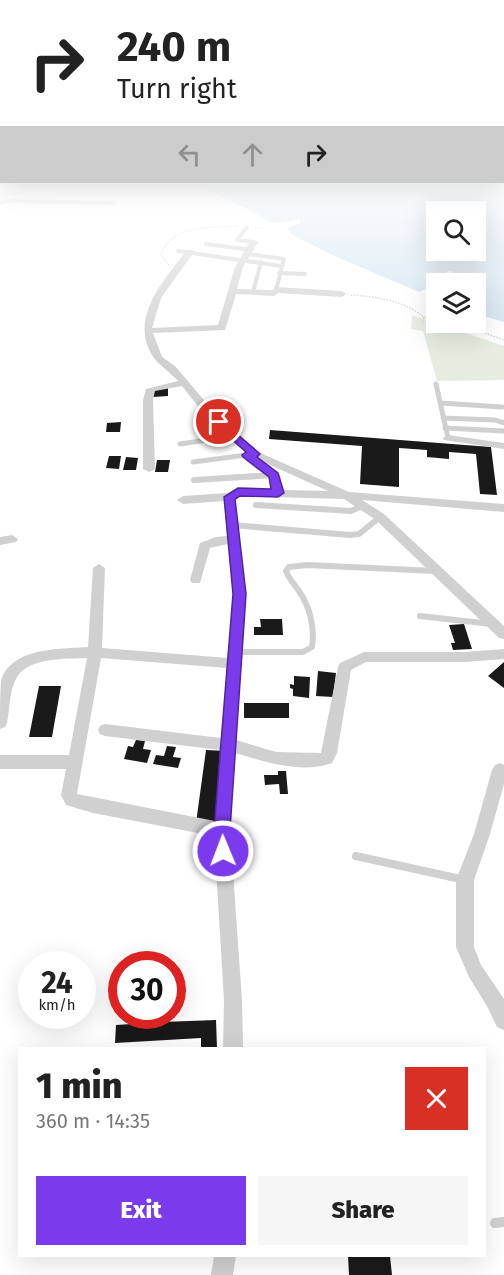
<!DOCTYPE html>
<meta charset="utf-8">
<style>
:root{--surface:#fff;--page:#f6f6f6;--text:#222;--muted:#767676;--accent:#7c3aed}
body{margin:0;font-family:"Fira Sans",sans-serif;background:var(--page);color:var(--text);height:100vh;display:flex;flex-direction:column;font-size:22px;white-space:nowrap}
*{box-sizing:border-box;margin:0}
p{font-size:20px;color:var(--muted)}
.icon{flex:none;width:33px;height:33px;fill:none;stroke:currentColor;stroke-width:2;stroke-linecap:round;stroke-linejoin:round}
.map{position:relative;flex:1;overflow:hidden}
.details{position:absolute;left:18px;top:1047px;width:468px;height:210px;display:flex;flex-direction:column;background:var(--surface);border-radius:0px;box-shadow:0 6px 24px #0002}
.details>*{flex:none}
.hud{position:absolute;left:0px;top:0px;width:504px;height:183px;box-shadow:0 6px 24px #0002;background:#fff;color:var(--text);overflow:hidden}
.controls{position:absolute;left:426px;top:201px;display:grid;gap:12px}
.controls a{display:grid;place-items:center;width:60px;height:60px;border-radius:0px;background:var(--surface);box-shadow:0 6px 24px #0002;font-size:30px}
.speed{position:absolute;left:18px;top:951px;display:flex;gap:12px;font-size:30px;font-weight:700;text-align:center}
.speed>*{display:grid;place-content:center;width:78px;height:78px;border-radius:50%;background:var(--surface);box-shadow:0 6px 24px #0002;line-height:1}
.speed small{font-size:15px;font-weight:400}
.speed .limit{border:9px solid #d22;background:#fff;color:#111}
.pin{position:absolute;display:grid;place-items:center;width:51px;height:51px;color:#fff;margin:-26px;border:3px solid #fff;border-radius:50%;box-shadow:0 2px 6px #0007}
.me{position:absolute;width:66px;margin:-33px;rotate:359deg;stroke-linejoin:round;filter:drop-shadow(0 0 4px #0008)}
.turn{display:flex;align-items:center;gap:21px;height:126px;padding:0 18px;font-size:27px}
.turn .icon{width:78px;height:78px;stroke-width:2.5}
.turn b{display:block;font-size:42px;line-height:51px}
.lanes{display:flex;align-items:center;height:57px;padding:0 18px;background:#0003;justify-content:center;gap:30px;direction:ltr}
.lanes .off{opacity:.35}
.round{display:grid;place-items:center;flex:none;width:63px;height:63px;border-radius:0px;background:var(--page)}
.head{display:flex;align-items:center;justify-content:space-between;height:102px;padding:0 18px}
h1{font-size:36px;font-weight:800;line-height:45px}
.primary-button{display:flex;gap:12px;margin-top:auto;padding:12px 18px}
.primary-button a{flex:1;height:69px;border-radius:0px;background:var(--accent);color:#fff;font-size:24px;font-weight:800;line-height:69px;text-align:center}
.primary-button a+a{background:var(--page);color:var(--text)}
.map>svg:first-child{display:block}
.green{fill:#e6ecdf}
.water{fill:#cfe2ee;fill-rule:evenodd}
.building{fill:#1a1a1a}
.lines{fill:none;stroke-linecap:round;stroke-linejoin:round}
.path{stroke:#cdcdcd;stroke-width:1.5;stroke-dasharray:1.5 1.5;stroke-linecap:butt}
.service-far4{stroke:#d0d0d0;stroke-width:4}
.service-far3{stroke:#d0d0d0;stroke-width:5}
.service-far2{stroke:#d0d0d0;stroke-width:6}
.service-far1{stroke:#d0d0d0;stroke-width:8}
.service{stroke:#d0d0d0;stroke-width:10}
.minor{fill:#d0d0d0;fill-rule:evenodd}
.route{fill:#7c3aed;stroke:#51269a;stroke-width:1.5}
</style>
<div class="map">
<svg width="504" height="1275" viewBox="0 0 504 1275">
<rect width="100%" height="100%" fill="#fff"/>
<path class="green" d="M 412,315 L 504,346 L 504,380 L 437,381 L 423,331 L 411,329 Z"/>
<path class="water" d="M 504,181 L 504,322 L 476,314 L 476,284 L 451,283 L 457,275 L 451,271 C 437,273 432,287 419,292 L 330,254 L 291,234 L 287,228 L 300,223 L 300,219 L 277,223 L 267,221 L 251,211 L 192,182 ZM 436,212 L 476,212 L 476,250 L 436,250 Z"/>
<path class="building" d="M 168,388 L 168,396 L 153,397 L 152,389 Z
M 121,422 L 120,432 L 106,432 L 107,423 Z
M 270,430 L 491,447 L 497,495 L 480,494 L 476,454 L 449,452 L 449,459 L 427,457 L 427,450 L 399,448 L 399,487 L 360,484 L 362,446 L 269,439 Z
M 109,456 L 121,456 L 119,469 L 106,468 Z
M 126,457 L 138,458 L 136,470 L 123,470 Z
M 157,460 L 170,460 L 168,472 L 155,472 Z
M 260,619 L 282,619 L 283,635 L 254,635 L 254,627 L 261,627 Z
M 464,624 L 472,649 L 453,650 L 451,643 L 455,643 L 449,625 Z
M 504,662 L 504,688 L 488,676 Z
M 318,671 L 336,673 L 333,697 L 316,696 Z
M 294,676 L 310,677 L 309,698 L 293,696 L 293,689 L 290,688 L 290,684 L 294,685 Z
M 39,686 L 61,686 L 52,737 L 29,737 Z
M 244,703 L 289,703 L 289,718 L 244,718 Z
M 136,740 L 145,741 L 143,749 L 151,750 L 147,763 L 124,759 L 128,746 L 133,747 Z
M 167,746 L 176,747 L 173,757 L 181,758 L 178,768 L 153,764 L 156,755 L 164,756 Z
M 206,750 L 227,751 L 218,824 L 196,823 Z
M 278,771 L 286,771 L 288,794 L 280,794 L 279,784 L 265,785 L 264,775 L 278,775 Z
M 148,1016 L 162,1016 L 162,1022 L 216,1020 L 217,1048 L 201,1048 L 201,1038 L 115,1043 L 116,1025 L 148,1023 Z
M 348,1256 L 390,1256 L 392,1275 L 349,1275 Z"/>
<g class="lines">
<path class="path" d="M 255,228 L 264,228
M 169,265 L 161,255 C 171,224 211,228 238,226
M 351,295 C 378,297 402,300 424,317 L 422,324
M 424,317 L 436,320
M 454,322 L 504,340"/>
<path class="service-far4" d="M 247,227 L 237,240 L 254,242
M 206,244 L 251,250
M 178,251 L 281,266
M 248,254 L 284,259 L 276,290
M 279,273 L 305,274
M 253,292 L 261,262"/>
<path class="service-far3" d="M 436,384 L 448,438
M 441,403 L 502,407
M 443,418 L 495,420 L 504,423
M 445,428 L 504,431
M 180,444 L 233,436
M 193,462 L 254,454"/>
<path class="service-far2" d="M 194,480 L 274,475
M 256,505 L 351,511 L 362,506
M 232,525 L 350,535 L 359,534 L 380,517
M 420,616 L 491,624
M 237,652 L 303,652 L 312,647 C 315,628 310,607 299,591 C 294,584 289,579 286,571 L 289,567 L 307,565 L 436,571"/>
<path class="service-far1" d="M 356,856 L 465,880"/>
<path class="service" d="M 495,1223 L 504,1222"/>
<path class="minor" d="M 6,199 L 113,201 L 117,203 L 113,205 L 7,203 L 0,205 L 0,201 Z
M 251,240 L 258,242 L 243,267 L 237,289 L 272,290 L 276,287 L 342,291 L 346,294 L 342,297 L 278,293 L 274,296 L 236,294 L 225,330 L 153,333 L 162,357 L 175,366 L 209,406 L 258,452 L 349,492 L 504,504 L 504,512 L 362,500 L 384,514 L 504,626 L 504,639 L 499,638 L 376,520 L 344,499 L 240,496 L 235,499 L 245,594 L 241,661 L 243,664 L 241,668 L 236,740 L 276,752 L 321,753 L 338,667 L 340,663 L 364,652 L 464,652 L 504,649 L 504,659 L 464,662 L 366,662 L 351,670 L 337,753 L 332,763 C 301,774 266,762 235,753 L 230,830 L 242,1000 L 243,1048 L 223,1048 L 224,1000 L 214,836 L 93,813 L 66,805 L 61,795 L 66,769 L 0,769 L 0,755 L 69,755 L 87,658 C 66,659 29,657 17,677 C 9,690 10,709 7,723 L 5,727 L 0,729 C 0,715 0,695 1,681 C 11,647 60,649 88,647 L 93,568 L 99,564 L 105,568 L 102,648 L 228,658 L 233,594 L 228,544 L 210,548 L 200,583 L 192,583 L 190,580 L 200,543 L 216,537 L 227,536 L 224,501 L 183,504 L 177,500 L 183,496 L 227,493 L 238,488 L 272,489 L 268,475 L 274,472 L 280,475 L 283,490 L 328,491 L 250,456 L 201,410 L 182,386 L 155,391 L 153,400 L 155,469 L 149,472 L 143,469 L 143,400 L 146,389 L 178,381 C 171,373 158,364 154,358 C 127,319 164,280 187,250 L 193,250 L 194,252 L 161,298 L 152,328 L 218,325 L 235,267 ZM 101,658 L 227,668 L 221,738 L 105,724 L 100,726 L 98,730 L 100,734 L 105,736 L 220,750 L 215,821 L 77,794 Z
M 448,435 L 504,443 L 504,449 L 444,440 L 443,438 Z
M 12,535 L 18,539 L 16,542 L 0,545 L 0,537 Z
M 500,763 L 504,765 L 504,784 L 490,834 L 474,880 L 474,947 L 481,965 L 504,999 L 504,1030 L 497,1027 L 487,1006 L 469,977 L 456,947 L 456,880 L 474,834 L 492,770 L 495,765 Z
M 214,1256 L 236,1256 L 233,1275 L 211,1275 Z"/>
</g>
<linearGradient id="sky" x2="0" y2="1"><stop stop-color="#9ec6ea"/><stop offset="0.5" stop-color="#fff"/><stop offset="1" stop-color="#fff" stop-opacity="0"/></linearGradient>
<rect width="504" height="360" fill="url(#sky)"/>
<path class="route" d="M 219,419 L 258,452 L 260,454 L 257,457 L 278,473 L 284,493 L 278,497 L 240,496 L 235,499 L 246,594 L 230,830 L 232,851 L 229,857 L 223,859 L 217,857 L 214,830 L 233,594 L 224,497 L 238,488 L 271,489 L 269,477 L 243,457 L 242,455 L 246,452 L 215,425 L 215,420 Z"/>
</svg>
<div class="controls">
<a><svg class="icon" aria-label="search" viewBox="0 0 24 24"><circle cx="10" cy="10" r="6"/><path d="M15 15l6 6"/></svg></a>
<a><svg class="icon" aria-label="layers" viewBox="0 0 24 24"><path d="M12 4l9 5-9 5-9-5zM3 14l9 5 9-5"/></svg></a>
</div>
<div class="speed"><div>24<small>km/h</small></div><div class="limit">30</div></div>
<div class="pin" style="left:219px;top:422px;background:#d93025"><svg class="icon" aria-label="arrive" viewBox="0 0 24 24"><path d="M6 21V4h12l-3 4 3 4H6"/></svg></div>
<svg class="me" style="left:223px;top:851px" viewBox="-20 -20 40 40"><circle r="17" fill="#7c3aed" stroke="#fff" stroke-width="3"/><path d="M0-11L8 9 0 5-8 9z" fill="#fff"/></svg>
<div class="hud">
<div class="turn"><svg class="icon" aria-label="right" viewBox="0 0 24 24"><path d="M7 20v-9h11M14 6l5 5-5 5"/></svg><div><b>240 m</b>Turn right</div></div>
<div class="lanes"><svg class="icon off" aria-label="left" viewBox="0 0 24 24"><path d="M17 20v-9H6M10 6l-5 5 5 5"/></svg><svg class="icon off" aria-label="ahead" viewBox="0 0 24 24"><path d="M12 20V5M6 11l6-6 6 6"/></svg><svg class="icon" aria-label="right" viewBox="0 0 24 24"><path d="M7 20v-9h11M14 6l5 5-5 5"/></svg></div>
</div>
<section class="details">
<div class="head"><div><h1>1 min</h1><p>360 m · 14:35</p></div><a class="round" style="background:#d93025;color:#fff"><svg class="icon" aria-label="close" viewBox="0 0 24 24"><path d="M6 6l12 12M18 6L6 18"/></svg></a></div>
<div class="primary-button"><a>Exit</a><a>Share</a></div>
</section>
</div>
